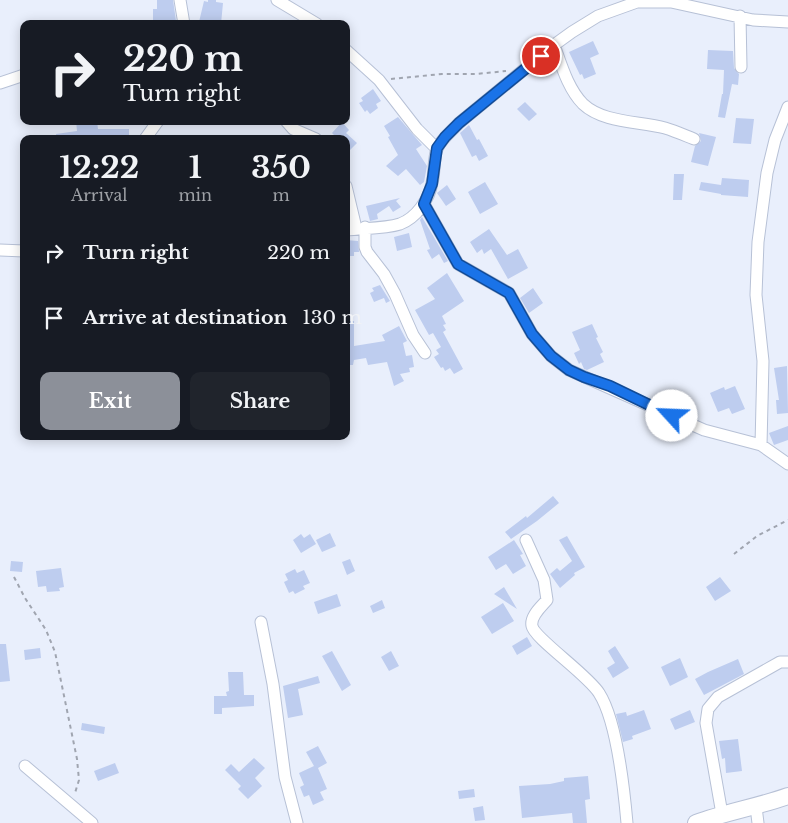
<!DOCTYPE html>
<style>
:root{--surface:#171b24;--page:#20242c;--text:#f1f3f6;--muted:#9ea1a6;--accent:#8c9099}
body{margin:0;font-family:"Libre Baskerville",serif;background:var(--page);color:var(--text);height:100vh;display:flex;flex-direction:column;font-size:19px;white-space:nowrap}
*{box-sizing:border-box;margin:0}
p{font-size:16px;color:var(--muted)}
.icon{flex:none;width:28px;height:28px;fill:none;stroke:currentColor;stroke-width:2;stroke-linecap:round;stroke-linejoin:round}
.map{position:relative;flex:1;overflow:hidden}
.details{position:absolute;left:20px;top:135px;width:330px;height:305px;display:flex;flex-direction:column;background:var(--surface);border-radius:10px;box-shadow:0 2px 12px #0003}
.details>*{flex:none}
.guide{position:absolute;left:20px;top:20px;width:330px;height:105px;border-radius:10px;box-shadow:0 2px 12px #0003;background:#171b24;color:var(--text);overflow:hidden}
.pin{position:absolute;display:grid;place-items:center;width:42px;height:42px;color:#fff;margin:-21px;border:2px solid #fff;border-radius:50%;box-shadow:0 1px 5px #0007}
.me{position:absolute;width:55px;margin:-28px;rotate:295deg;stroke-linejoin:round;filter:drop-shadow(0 0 4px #0008)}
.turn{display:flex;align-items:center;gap:18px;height:105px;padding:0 20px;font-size:22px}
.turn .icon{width:65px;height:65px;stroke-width:2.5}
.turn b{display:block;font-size:35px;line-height:42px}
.eta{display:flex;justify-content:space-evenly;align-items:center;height:85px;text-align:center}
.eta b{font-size:30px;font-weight:700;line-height:35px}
.cta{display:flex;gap:10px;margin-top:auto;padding:10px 20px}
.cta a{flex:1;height:58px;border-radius:10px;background:var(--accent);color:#fff;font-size:20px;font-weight:700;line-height:58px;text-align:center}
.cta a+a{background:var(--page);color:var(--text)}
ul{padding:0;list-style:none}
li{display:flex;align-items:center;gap:15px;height:65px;padding:0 20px}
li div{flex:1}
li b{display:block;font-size:19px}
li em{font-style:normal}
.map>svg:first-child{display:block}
.building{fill:#becdef}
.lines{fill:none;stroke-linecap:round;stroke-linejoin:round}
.street-casing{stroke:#b7c1d6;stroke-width:13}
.secondary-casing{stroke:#b7c1d6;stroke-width:18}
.path{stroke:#a0a5b0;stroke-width:2;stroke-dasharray:4 4;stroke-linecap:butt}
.street{stroke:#fff;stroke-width:11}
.secondary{stroke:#fff;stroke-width:16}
.route-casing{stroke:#114b97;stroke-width:12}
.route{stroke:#1a73e8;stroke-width:9}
</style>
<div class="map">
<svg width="788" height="823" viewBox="0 0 788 823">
<rect width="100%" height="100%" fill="#e9effc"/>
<path class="building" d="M 157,0 L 173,0 L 176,21 L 153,22 L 153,9 L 157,9 Z
M 208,0 L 216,0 L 216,2 L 223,3 L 221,24 L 199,22 L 204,1 L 208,2 Z
M 593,41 L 599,54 L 590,58 L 596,74 L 584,79 L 582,74 L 580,75 L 569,52 Z
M 708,50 L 733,51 L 734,68 L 739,74 L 738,85 L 732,84 L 725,118 L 718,117 L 722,94 L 723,94 L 724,70 L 707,69 Z
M 373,89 L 381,101 L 376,104 L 378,108 L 370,114 L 367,110 L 365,112 L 359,103 L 363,101 L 361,98 Z
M 525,102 L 537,114 L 529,121 L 517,109 Z
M 398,117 L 422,145 L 416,149 L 427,166 L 424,182 L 420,185 L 406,169 L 398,176 L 386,166 L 398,155 L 388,137 L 390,136 L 384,126 Z
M 736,118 L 754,119 L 751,144 L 733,143 Z
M 76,121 L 97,121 L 98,129 L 129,129 L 129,139 L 57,139 L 56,134 L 77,131 Z
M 342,122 L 349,130 L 346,133 L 357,143 L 346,154 L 346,139 L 338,139 L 332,133 Z
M 469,125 L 477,140 L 479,139 L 488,156 L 479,161 L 476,155 L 472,157 L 460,133 Z
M 699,133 L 716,137 L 708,166 L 691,162 L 695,146 L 701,141 Z
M 674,174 L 684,174 L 682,200 L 673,200 Z
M 722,178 L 749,180 L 748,197 L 721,195 L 721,194 L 699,190 L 701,182 L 721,185 Z
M 485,182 L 498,204 L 480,214 L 468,192 Z
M 447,185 L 456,199 L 446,206 L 437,193 Z
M 400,198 L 396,201 L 401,207 L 393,212 L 389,206 L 377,214 L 378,219 L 370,221 L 366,206 Z
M 422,217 L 448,261 L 444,263 L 439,254 L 432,259 L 427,250 L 430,249 L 420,220 Z
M 489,229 L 507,255 L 518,249 L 528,268 L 508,279 L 491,249 L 484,254 L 482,249 L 477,253 L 470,242 Z
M 409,233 L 412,247 L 397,251 L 394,237 Z
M 346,240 L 358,241 L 359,252 L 354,252 L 354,256 L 346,256 Z
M 447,273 L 464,301 L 442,316 L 446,324 L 443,325 L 446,330 L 443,332 L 463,369 L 454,374 L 450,368 L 445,371 L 443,367 L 441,368 L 434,357 L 439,354 L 436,350 L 441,347 L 433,333 L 429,335 L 415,310 L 435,299 L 427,288 Z
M 380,285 L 390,301 L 386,303 L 384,298 L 374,302 L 370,293 L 374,291 L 372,288 Z
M 533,288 L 543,303 L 529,313 L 520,298 Z
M 346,321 L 354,321 L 354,346 L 385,341 L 382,335 L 399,326 L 407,341 L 403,343 L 406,356 L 412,355 L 414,367 L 409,368 L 410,372 L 400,374 L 404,381 L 394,386 L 387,362 L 368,365 L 366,358 L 354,360 L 353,365 L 346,365 Z
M 592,324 L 598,337 L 596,338 L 603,352 L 600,354 L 604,362 L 587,370 L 584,369 L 581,362 L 579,364 L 574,353 L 580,350 L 572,332 Z
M 787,366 L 788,413 L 777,414 L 776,400 L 779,400 L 774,368 Z
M 735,386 L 745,409 L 732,414 L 729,408 L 718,412 L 710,393 L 724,387 L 725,390 Z
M 681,394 L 689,400 L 686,405 L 689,406 L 686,414 L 673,408 Z
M 788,426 L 788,440 L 774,445 L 769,433 Z
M 553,496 L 559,503 L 537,521 L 511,539 L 505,532 L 526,516 L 527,518 Z
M 330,533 L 336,546 L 322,552 L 316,540 Z
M 301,534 L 304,538 L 310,534 L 316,544 L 301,553 L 293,540 Z
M 567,536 L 585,567 L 574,573 L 575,575 L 560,588 L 550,574 L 557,568 L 560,571 L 572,561 L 559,540 Z
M 514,540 L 523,554 L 520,555 L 526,566 L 513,574 L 506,564 L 496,570 L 488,557 Z
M 350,559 L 355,571 L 347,575 L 342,562 Z
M 11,561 L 23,562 L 22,572 L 10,571 Z
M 61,568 L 64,587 L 59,588 L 60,591 L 47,592 L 46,586 L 38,587 L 36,571 Z
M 295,569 L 297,573 L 304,570 L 310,583 L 303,586 L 305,589 L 295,594 L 293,591 L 289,593 L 284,582 L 288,580 L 285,574 Z
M 720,577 L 731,591 L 715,601 L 706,587 Z
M 504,587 L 517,609 L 494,594 Z
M 337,594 L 341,606 L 318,614 L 314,602 Z
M 382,600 L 385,608 L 373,613 L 370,606 Z
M 503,603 L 514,621 L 492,634 L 481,617 Z
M 527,637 L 532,646 L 517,655 L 512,646 Z
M 0,644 L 6,644 L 10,681 L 0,682 Z
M 615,646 L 629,668 L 613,678 L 607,668 L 615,663 L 608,651 Z
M 40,648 L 41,658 L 25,660 L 24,650 Z
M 332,651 L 351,685 L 342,691 L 322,656 Z
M 391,651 L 399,666 L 389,671 L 381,657 Z
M 680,658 L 688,677 L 670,686 L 661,667 Z
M 738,659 L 744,674 L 704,695 L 695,679 L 708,672 Z
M 228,672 L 243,672 L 244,695 L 254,695 L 254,706 L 222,708 L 222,714 L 214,714 L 214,696 L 227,696 L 226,692 L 229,691 Z
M 318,676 L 320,683 L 298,689 L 303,715 L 288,718 L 283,686 Z
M 644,710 L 651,729 L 632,736 L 633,739 L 623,742 L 616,714 L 626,712 L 627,716 Z
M 690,710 L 695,722 L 675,730 L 670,719 Z
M 82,723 L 105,727 L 104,734 L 81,730 Z
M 738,739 L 742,771 L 726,773 L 725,758 L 722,759 L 719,741 Z
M 318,746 L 327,763 L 318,768 L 327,789 L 320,792 L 324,800 L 313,805 L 309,795 L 304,797 L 300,787 L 304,785 L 299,773 L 314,766 L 306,752 Z
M 254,758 L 265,768 L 255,778 L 262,786 L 248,799 L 238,789 L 241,786 L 225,770 L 231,764 L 239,772 Z
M 115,763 L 119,773 L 98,781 L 94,771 Z
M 588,776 L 590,799 L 585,800 L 587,823 L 573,823 L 572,813 L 522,818 L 519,786 L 550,784 L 564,781 L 564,778 Z
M 474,789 L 475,797 L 459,799 L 458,791 Z
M 483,806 L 485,820 L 475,821 L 473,808 Z"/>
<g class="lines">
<defs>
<path id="street" d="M 180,0 L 184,24
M 277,0 L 317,24
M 740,16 L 741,67
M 554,45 C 561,64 568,89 583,104 C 603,123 639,121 665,128 C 675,131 684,135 694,139
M 346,50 L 379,80 L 417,129 L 437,149
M 0,83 L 24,75
M 286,121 L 293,129 L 316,139
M 145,139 L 158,121
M 346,186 L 356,228
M 424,204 L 458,264 L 509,293 L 532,334 L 551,356 L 569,370 L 704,430 L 761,445 L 788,464
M 365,227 L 365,247 L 367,252 L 384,274 L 395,294 L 413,335 L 425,353
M 346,230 C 363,228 384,229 400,224 C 416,218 429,200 432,183 C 435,172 433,160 437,149 C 441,139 452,131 459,123 L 554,45 L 572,32 L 598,16 L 637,2 L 671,2 L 753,20 L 788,22
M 0,250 L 24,251
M 761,445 L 763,361 L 756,295 L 758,242 L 767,173 L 775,140 L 788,107
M 526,540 L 544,580 L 547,600 C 541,607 530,616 532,626 C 534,638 588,675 599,693 C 617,721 624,789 627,823
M 261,622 L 273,684 L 285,777 L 297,823
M 25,766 L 92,823
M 756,807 L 758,823
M 722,814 L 706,723 L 708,709 L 718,697 L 780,662 L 788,662"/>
<path id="secondary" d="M 696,823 C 726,812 757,807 788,796"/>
</defs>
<use href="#street" class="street-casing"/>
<use href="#secondary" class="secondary-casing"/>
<path class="path" d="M 391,79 L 442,74 L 476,74 L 506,71
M 196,139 L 197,132
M 734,554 L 757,536 L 788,520
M 14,577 L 25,598 L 46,630 L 55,652 L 77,759 L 79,780 L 75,793"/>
<use href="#street" class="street"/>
<use href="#secondary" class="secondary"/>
</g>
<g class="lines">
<defs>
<path id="route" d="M 541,56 L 459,123 L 445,137 L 437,148 L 432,184 L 424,204 L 458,264 L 509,293 L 532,334 L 551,356 L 569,370 L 584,377 L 610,386 L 672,416"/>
</defs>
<use href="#route" class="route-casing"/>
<use href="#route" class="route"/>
</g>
</svg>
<div class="pin" style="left:541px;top:56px;background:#d93025"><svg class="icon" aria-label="arrive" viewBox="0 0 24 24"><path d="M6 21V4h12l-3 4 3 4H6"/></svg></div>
<svg class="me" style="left:672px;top:416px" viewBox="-20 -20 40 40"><circle r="19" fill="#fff"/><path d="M0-13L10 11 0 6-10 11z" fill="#1a73e8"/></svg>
<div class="guide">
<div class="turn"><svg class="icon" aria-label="right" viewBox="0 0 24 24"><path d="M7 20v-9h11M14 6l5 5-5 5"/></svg><div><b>220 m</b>Turn right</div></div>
</div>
<section class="details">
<div class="eta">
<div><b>12:22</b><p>Arrival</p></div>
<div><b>1</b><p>min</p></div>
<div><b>350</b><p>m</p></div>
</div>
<ul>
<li><svg class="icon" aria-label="right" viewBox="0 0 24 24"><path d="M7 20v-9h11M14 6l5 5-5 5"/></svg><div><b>Turn right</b></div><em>220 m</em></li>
<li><svg class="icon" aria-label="arrive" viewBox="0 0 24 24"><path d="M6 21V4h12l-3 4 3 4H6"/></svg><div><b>Arrive at destination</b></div><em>130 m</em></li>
</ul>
<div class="cta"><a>Exit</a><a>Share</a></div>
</section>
</div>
